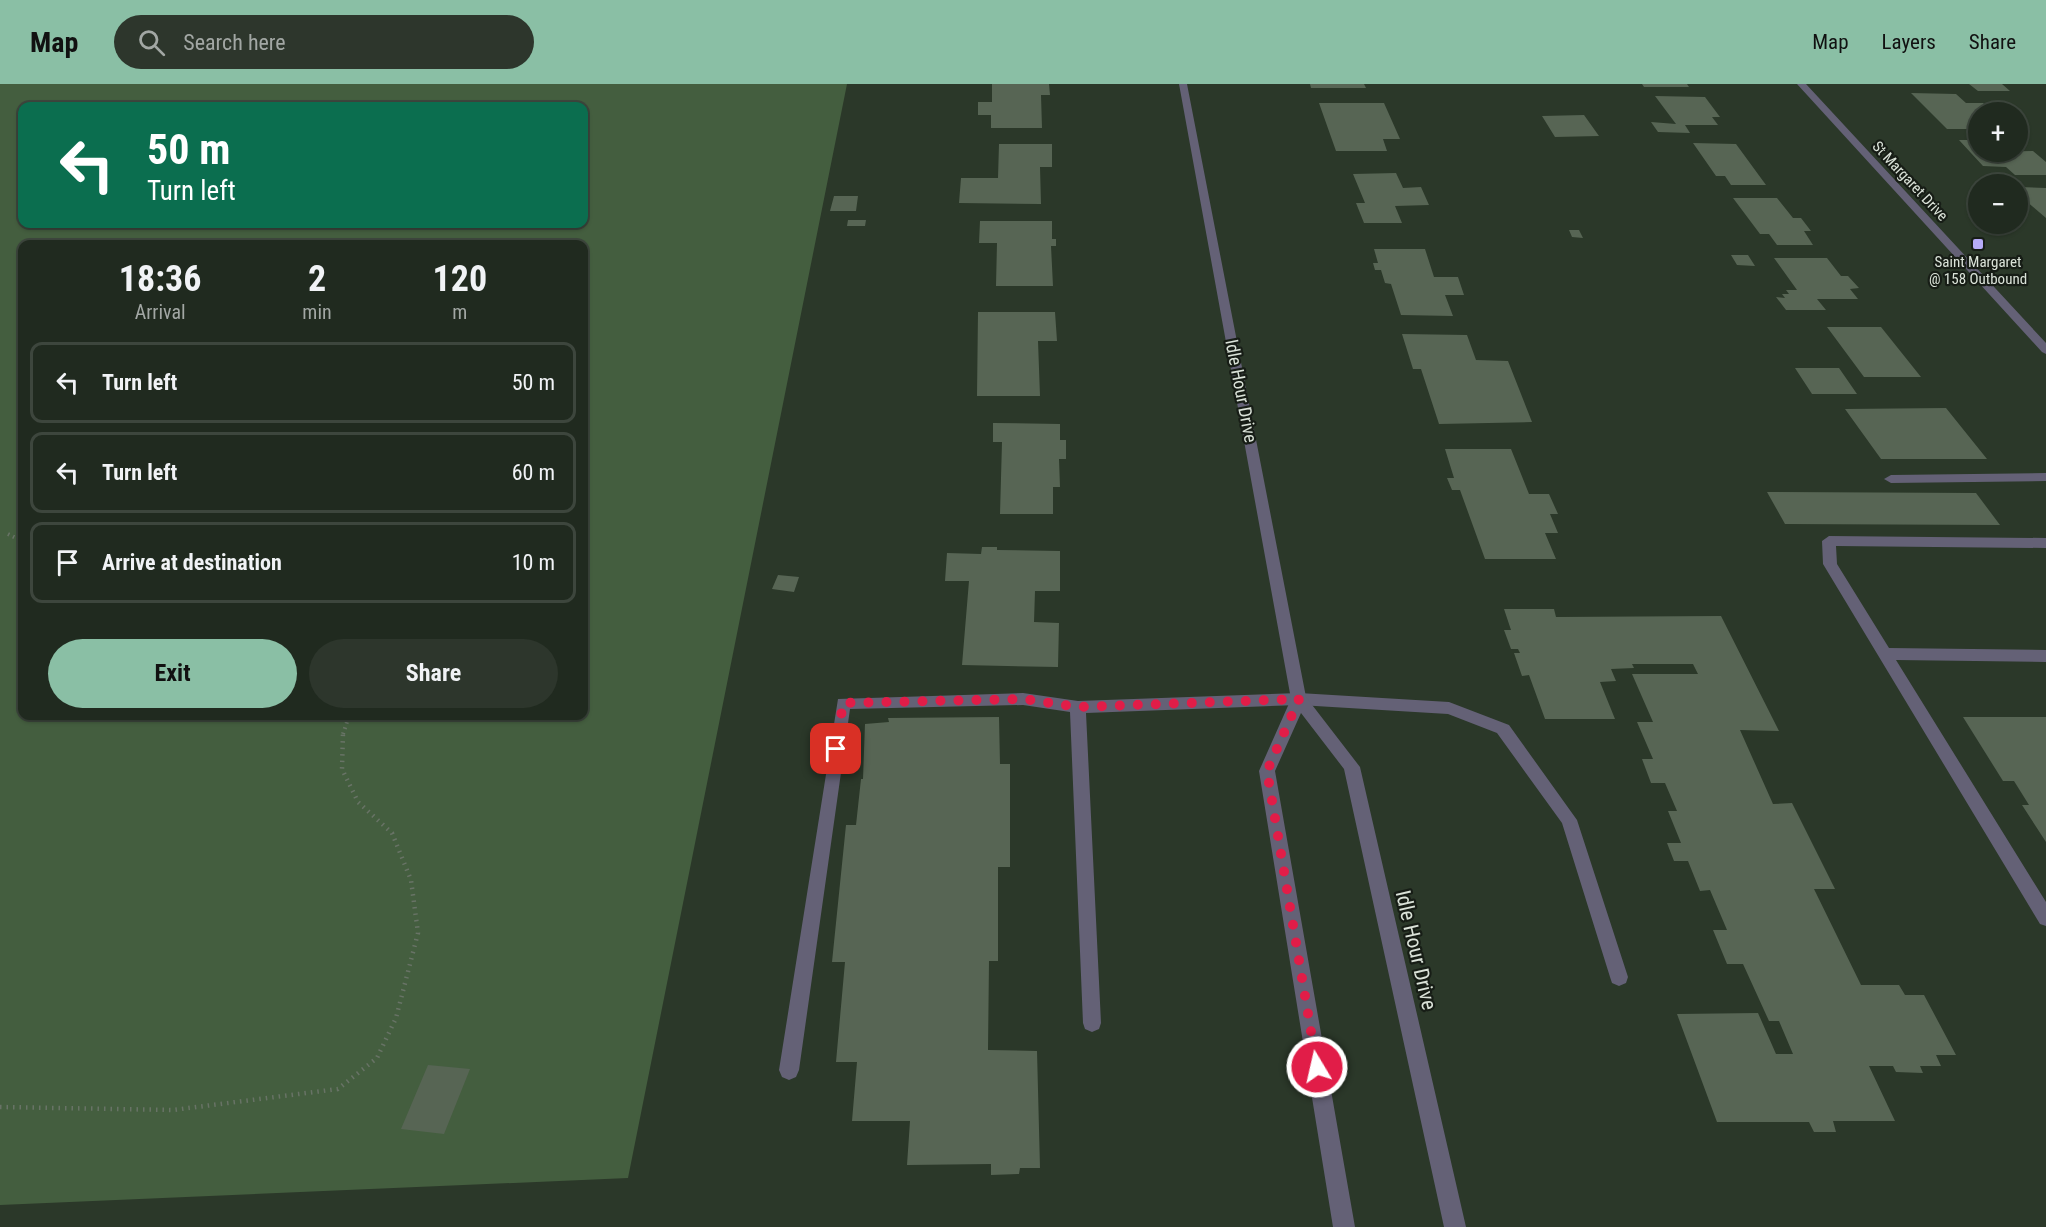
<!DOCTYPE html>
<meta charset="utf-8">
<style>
:root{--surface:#202a1f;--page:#2d362c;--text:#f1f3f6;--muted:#a2a7a4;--line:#3d463d;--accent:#8abfa5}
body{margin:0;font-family:"Roboto Condensed",sans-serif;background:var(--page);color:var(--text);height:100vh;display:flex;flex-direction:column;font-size:22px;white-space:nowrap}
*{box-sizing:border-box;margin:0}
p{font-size:20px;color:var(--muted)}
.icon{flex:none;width:33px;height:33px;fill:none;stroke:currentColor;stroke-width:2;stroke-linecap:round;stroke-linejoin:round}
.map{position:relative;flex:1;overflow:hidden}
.sheet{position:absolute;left:18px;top:156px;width:570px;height:480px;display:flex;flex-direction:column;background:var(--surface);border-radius:12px;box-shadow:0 2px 4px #0004,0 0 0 2px var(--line)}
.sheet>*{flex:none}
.guide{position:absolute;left:18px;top:18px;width:570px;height:126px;border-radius:12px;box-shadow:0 2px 4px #0004,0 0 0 2px var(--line);background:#0b6e4f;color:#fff;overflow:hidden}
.fabs{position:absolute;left:1968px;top:18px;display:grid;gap:12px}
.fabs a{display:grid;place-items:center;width:60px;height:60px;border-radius:50%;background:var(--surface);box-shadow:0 2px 4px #0004,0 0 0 2px var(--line);font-size:30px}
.pin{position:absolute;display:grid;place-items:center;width:51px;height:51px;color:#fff;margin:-26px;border-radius:12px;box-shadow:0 3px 9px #0006}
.me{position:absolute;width:66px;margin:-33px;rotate:351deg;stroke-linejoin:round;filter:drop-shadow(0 0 4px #0008)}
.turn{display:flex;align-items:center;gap:21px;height:126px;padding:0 30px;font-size:27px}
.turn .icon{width:78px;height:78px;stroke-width:2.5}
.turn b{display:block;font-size:42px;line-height:51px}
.eta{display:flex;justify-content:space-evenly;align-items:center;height:102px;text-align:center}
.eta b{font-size:36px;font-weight:700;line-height:42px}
.button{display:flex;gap:12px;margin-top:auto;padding:12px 30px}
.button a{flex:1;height:69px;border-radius:36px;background:var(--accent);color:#111;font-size:24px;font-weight:700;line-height:69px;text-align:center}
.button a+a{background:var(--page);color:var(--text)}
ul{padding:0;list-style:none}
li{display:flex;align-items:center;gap:18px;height:81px;margin:0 12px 9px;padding:0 18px;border:3px solid var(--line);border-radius:12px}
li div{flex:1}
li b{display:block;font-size:22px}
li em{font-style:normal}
header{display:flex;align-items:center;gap:36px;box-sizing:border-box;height:84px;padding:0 30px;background:var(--accent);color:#111}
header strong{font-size:28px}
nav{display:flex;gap:33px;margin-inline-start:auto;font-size:21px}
.search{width:420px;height:54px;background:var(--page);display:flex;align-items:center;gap:15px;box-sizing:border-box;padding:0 21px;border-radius:33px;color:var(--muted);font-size:22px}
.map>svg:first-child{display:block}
.green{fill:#445e3f;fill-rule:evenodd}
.building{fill:#576554}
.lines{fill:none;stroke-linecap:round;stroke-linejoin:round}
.path-far1{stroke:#687366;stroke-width:4;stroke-dasharray:1.5 4;stroke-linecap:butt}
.path{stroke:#687366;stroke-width:4.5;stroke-dasharray:1.5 5;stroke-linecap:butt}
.lane{fill:#646176;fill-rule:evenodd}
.street{fill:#646176;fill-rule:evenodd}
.route{stroke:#e11d48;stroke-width:10;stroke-dasharray:0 18}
.poi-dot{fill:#b6abf8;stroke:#171d16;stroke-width:2}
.labels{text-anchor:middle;stroke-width:4.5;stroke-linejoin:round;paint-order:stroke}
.far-street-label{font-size:15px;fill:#dbe3d9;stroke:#171d16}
.far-poi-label{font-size:15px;fill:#dbe3d9;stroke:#171d16}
.street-label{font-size:18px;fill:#dbe3d9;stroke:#171d16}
.near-street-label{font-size:21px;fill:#dbe3d9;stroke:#171d16}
</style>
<header>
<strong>Map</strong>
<div class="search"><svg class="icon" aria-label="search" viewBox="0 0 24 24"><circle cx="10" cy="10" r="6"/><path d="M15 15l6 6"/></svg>Search here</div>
<nav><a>Map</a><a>Layers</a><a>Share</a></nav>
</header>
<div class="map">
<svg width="2046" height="1143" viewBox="0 0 2046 1143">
<rect width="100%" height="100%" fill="#2b3829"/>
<path class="green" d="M 0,0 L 847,0 L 628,1094 L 0,1121 ZM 22,22 L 584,22 L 584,140 L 22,140 ZM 22,160 L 584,160 L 584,632 L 22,632 Z"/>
<path class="building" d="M 992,0 L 1049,0 L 1050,11 L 1041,11 L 1042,44 L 991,44 L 991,31 L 978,31 L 978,18 L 992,18 Z
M 1310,0 L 1364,0 L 1366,4 L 1311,4 Z
M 1642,0 L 1687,0 L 1689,3 L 1644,3 Z
M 1969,0 L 2002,0 L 2010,7 L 1978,7 Z
M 1911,9 L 1956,10 L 1966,19 L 1983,19 L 1993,28 L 1978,28 L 1978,45 L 1947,45 Z
M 1655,12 L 1705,13 L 1720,33 L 1712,33 L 1718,41 L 1685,41 L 1690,49 L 1658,48 L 1651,38 L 1676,40 Z
M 1319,19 L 1384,19 L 1400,55 L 1383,55 L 1387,67 L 1336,67 Z
M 1584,31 L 1599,52 L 1555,53 L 1542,32 Z
M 1959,56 L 1978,56 L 1978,68 L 2033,67 L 2046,78 L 2046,91 L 2015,91 L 2006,83 L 1983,82 Z
M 1693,59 L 1736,60 L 1766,101 L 1731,101 L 1725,92 L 1716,92 Z
M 999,60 L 1052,60 L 1052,83 L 1040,83 L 1041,120 L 959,119 L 961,94 L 998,94 Z
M 1396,89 L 1403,104 L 1421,103 L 1429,121 L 1395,122 L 1402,139 L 1364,139 L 1356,119 L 1365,119 L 1353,90 Z
M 2018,103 L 2046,104 L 2046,134 L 2018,110 Z
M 834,112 L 858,112 L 856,127 L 830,127 Z
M 1733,114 L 1777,114 L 1793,134 L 1801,134 L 1811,147 L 1804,147 L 1813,161 L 1777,161 L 1769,150 L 1760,150 Z
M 848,136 L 866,136 L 865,142 L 847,142 Z
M 980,137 L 1052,137 L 1052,155 L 1056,155 L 1056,162 L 1051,162 L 1053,202 L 996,202 L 997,159 L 979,159 Z
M 1569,146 L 1579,146 L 1583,154 L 1572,153 Z
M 1374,165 L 1425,165 L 1434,193 L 1458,193 L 1464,211 L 1445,211 L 1453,232 L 1401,231 L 1391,200 L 1385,199 L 1381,186 L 1375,186 L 1373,179 L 1378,179 Z
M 1731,171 L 1748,171 L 1755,182 L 1737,181 Z
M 1774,174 L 1827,174 L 1841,192 L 1848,192 L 1859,204 L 1850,205 L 1858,215 L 1817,215 L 1826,226 L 1786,226 L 1776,213 L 1785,214 L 1782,210 L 1789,210 L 1786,206 L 1797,206 Z
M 978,228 L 1055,228 L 1057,257 L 1038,257 L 1040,312 L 977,312 Z
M 1827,243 L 1881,243 L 1921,293 L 1864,293 Z
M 1402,250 L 1467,251 L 1476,276 L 1508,277 L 1532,338 L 1439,340 L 1421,285 L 1413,285 Z
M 1795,284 L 1839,284 L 1857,310 L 1812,310 Z
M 1946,324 L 1987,375 L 1881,375 L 1845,325 Z
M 993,339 L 1060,340 L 1060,356 L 1066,356 L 1066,375 L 1059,375 L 1060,403 L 1053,403 L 1053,430 L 1000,430 L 1002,358 L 993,358 Z
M 1445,365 L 1511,365 L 1529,410 L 1549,410 L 1558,430 L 1550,430 L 1558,449 L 1545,449 L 1556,475 L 1485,475 L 1460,406 L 1452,406 L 1447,394 L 1454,394 Z
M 1767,408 L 1976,409 L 2000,441 L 1785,440 Z
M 982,463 L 997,463 L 997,466 L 1060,467 L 1060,507 L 1035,507 L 1034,538 L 1059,539 L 1058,583 L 962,581 L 969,497 L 945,497 L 947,469 L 981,470 Z
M 778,491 L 799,493 L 794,508 L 772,505 Z
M 1504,525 L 1554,525 L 1556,533 L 1721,532 L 1779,647 L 1740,646 L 1773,720 L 1792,719 L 1835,805 L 1814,805 L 1861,901 L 1899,901 L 1905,911 L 1924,911 L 1956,971 L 1936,971 L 1941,982 L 1920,982 L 1923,989 L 1896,988 L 1893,982 L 1869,982 L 1895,1037 L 1833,1037 L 1836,1048 L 1814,1048 L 1809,1038 L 1717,1038 L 1677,930 L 1758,929 L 1776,970 L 1793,970 L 1779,937 L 1769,937 L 1743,880 L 1727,880 L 1713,846 L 1727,846 L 1710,806 L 1700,807 L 1688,777 L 1674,777 L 1667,759 L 1681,759 L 1668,727 L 1677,727 L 1665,699 L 1651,699 L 1642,675 L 1653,675 L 1637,638 L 1653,638 L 1632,590 L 1698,590 L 1693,580 L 1632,580 L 1634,584 L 1611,585 L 1616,597 L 1600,598 L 1615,635 L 1545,635 L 1529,591 L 1522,592 L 1514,569 L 1520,569 L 1518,565 L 1511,565 L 1504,546 L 1511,546 Z
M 999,633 L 1000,680 L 1010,680 L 1010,783 L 998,783 L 998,877 L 989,877 L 988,966 L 1037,967 L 1040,1084 L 1020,1084 L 1019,1090 L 991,1091 L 991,1080 L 907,1081 L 910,1037 L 852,1037 L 857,978 L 836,978 L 845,878 L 832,878 L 846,741 L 856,741 L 861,695 L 863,695 L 865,640 L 889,638 L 888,634 Z
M 1963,633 L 2046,633 L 2046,758 L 2022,721 L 2029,721 L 2014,697 L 2003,697 Z
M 428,981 L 470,985 L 444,1050 L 401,1045 Z"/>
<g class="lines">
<path class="path-far1" d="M 8,450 L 22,457
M 343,650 L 349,632"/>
<path class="path" d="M 0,1023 L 173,1026 L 338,1005 L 377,974 L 396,934 L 418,849 L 411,796 L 392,749 L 358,718 L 342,685 L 343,649"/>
<path class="lane" d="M 2046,389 L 2046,397 L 1891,399 L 1884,395 L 1891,391 Z
M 1829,452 L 2046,454 L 2046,464 L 1836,462 L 1837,480 L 1889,564 L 2046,566 L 2046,578 L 1896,576 L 2046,818 L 2046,842 L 2040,840 L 1823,480 L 1822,457 Z
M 1023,609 L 1078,617 L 1299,609 L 1449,618 L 1509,641 L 1577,736 L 1628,893 L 1626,899 L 1619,902 L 1612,899 L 1610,893 L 1562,739 L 1497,649 L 1448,630 L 1299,621 L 1086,629 L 1101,939 L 1099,945 L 1092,948 L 1085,945 L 1083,939 L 1070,628 L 1023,621 L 850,625 L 799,986 L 796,993 L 789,996 L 782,993 L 779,986 L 838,615 Z"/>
<path class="street" d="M 1179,0 L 1187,0 L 1306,613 L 1360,683 L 1466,1143 L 1444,1143 L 1344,685 L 1301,629 L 1275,687 L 1355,1143 L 1333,1143 L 1259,687 L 1291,615 Z
M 1797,0 L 1806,0 L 2046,259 L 2046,270 L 2042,268 Z"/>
</g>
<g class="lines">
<path class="route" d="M 836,665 L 843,619 L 1023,615 L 1078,623 L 1299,615 L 1267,687 L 1317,983"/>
</g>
<rect class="poi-dot" x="1972" y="154" width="12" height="12" rx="3"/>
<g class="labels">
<g class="far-street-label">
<text transform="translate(1910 97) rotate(47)" y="5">St Margaret Drive</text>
</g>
<g class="far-poi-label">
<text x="1978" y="183">Saint Margaret<tspan x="1978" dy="17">@ 158 Outbound</tspan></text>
</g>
<g class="street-label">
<text transform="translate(1241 307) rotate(79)" y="6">Idle Hour Drive</text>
</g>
<g class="near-street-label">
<text transform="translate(1416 866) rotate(77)" y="7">Idle Hour Drive</text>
</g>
</g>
</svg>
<div class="fabs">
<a>+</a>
<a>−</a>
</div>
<div class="pin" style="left:836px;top:665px;background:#d93025"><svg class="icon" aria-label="arrive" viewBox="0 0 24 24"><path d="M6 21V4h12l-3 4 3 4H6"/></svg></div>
<svg class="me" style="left:1317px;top:983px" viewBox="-20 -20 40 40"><circle r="17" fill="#e11d48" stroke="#fff" stroke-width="3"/><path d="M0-11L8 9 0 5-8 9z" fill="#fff"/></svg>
<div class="guide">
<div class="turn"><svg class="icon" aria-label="left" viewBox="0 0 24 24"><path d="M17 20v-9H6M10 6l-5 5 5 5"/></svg><div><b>50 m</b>Turn left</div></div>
</div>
<section class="sheet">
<div class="eta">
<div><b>18:36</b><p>Arrival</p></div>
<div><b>2</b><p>min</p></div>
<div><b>120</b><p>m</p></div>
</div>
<ul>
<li><svg class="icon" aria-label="left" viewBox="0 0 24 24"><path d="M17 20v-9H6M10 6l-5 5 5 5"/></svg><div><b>Turn left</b></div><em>50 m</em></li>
<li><svg class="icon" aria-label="left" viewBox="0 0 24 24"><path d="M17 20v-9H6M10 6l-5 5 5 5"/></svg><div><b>Turn left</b></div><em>60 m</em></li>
<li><svg class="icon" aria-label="arrive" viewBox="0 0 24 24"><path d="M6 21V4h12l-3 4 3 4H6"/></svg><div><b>Arrive at destination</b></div><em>10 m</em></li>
</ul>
<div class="button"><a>Exit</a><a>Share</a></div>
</section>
</div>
